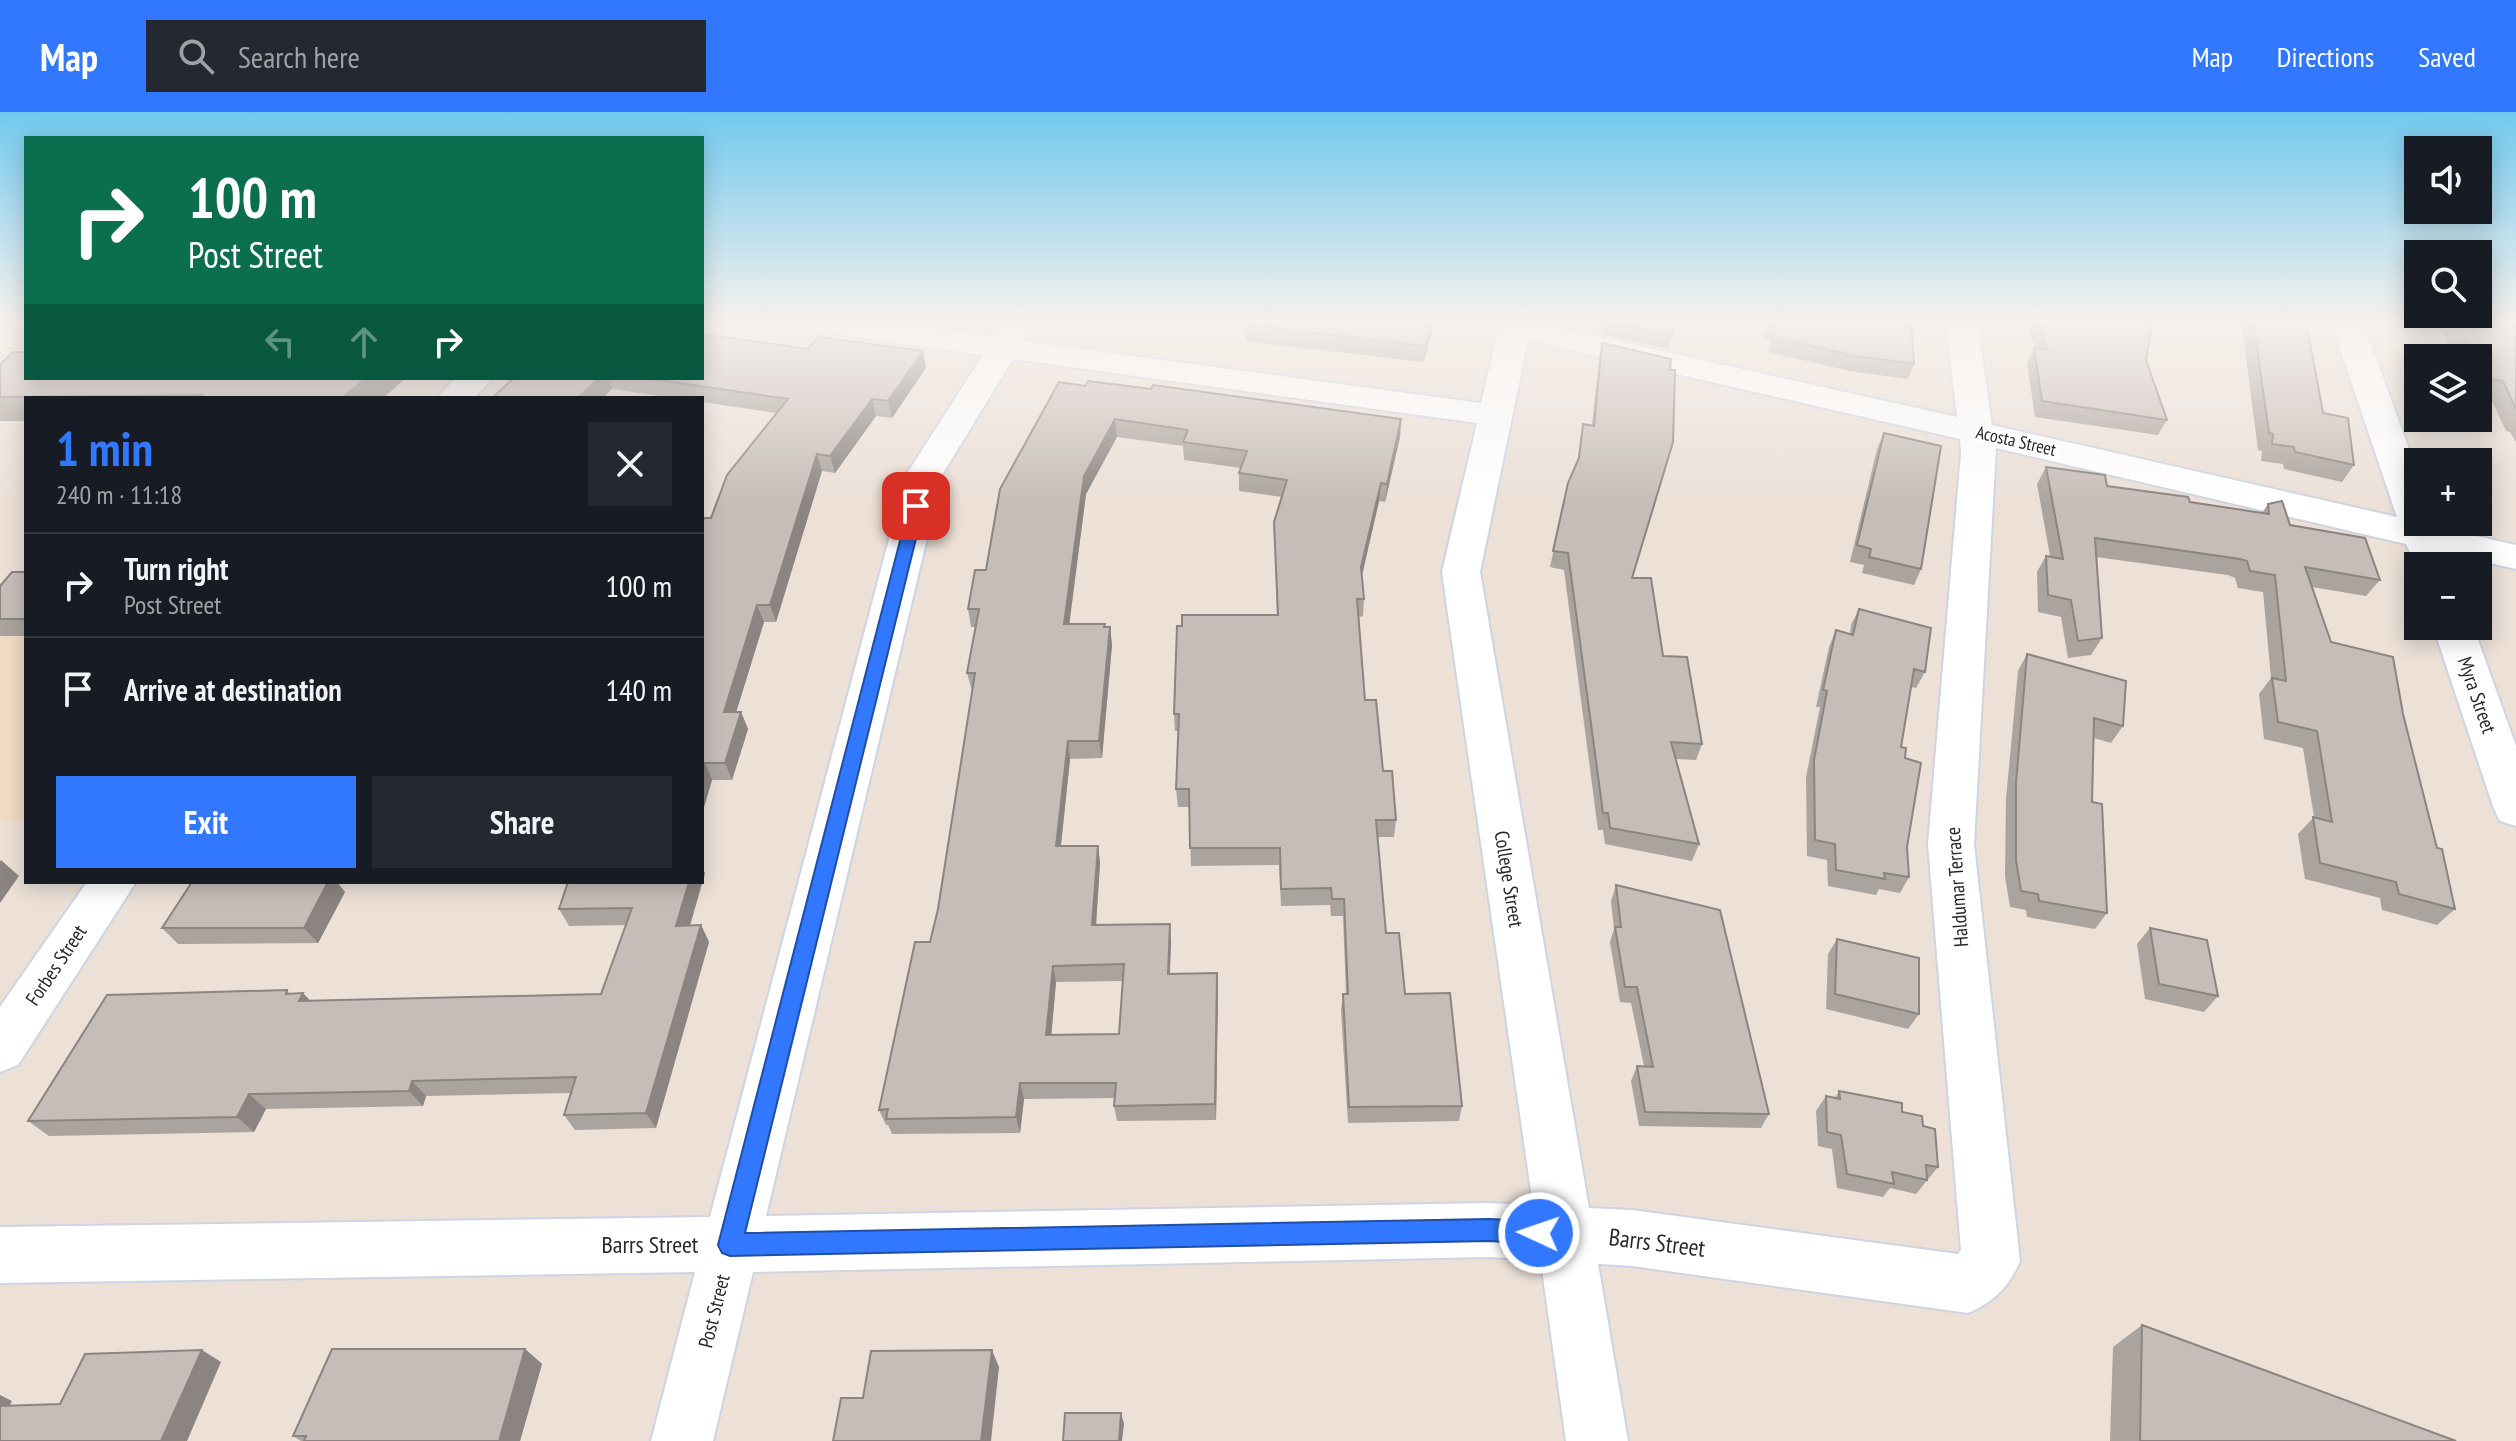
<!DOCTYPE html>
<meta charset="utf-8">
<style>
:root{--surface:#171b24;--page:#242831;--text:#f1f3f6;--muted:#9ea1a6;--line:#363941;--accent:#3178ff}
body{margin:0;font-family:"PT Sans Narrow",sans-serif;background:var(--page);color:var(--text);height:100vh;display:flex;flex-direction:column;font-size:30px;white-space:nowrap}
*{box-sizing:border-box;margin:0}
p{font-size:26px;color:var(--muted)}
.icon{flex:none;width:44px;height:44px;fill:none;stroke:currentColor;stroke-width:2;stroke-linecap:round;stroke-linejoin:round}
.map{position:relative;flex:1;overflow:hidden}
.sheet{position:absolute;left:24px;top:284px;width:680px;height:488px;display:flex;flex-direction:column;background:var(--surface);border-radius:0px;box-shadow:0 4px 20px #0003}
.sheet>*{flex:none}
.banner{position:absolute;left:24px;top:24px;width:680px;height:244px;border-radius:0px;box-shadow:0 4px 20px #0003;background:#0b6e4f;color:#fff;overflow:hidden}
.buttons{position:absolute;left:2404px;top:24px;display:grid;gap:16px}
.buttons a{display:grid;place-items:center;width:88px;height:88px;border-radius:0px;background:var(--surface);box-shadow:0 4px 20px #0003;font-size:40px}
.pin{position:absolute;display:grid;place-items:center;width:68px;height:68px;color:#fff;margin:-34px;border-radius:16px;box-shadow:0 4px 12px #0006}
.me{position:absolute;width:88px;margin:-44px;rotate:273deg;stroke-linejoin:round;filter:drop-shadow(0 0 6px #0008)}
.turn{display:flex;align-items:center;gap:28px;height:168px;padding:0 32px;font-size:36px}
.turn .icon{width:104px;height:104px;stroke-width:2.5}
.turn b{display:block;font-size:56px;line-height:68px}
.lanes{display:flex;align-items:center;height:76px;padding:0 32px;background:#0003;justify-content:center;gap:40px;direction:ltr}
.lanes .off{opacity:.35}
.round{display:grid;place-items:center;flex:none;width:84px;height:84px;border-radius:0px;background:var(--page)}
.headline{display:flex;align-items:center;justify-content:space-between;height:136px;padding:0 32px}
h1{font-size:48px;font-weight:700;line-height:60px;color:var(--accent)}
.cta{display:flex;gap:16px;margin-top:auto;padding:16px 32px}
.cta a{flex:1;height:92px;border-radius:0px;background:var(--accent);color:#fff;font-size:32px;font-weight:700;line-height:92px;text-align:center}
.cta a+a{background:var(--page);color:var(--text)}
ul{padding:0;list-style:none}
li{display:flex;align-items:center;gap:24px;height:104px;padding:0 32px;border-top:2px solid var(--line)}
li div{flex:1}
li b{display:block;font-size:30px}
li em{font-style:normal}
header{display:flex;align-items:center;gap:48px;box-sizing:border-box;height:112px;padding:0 40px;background:var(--accent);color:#fff}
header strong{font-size:38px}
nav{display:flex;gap:44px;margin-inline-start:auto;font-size:28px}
.search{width:560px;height:72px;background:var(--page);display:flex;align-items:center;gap:20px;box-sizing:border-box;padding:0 28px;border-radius:0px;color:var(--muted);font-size:30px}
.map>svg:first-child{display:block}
.education{fill:#f0dbc5}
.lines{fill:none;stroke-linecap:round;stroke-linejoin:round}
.street-casing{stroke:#cdd4e3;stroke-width:4}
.secondary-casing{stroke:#cdd4e3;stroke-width:4}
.street{fill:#fff;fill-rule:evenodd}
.secondary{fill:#fff;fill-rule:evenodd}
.wall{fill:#aba39e;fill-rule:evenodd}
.shaded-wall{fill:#8b8481}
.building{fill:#c7bdb8;stroke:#8b8481;stroke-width:2;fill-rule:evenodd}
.route{fill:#3178ff;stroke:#204ea6;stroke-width:2}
.labels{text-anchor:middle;stroke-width:6;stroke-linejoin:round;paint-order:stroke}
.far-street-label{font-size:18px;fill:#282828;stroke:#fff}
.street-label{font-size:20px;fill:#282828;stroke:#fff}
.near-street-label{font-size:24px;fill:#282828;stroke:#fff}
</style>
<header>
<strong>Map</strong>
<div class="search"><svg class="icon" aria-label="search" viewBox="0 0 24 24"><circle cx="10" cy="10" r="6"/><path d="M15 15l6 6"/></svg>Search here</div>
<nav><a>Map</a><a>Directions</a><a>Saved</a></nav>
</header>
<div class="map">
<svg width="2516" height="1329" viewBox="0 0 2516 1329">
<rect width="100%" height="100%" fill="#ece0d7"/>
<path class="education" d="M 26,472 L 26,709 L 0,710 L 0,487 Z"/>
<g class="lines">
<defs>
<path id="street" d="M 776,207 L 864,207 L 994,225 L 1005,207 L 1037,207 L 1023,229 L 1481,291 L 1501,207 L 1533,207 L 1532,210 L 1957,305 L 1945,207 L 1977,207 L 1992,313 L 2397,405 L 2330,207 L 2362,207 L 2418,362 L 2418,410 L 2436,410 L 2437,415 L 2516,433 L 2516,457 L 2447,441 L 2442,453 L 2416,453 L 2406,432 L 1996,336 L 1974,732 L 2020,1149 C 2009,1175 1994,1190 1968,1201 L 1632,1154 L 1489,1145 L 753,1160 L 713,1329 L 651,1329 L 695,1160 L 0,1171 L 0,1115 L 710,1105 L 906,363 L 983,243 L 792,216 L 781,214 ZM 1528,228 L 1960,327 L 1961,341 L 1928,732 L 1961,1138 L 1958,1142 L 1632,1098 L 1589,1096 L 1480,460 ZM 1013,247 L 1477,311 L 1442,460 L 1533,1093 L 1489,1091 L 766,1104 L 942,363 Z
M 456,266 L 493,266 L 474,286 L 437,286 Z
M 2433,514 L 2473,514 L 2516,634 L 2516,714 L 2500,709 L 2494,697 Z
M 87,770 L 136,770 L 18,953 L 0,960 L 0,895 Z"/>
<path id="secondary" d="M 1565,1095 L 1585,1103 L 1593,1122 L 1628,1329 L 1566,1329 L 1537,1122 L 1545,1103 Z"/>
</defs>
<use href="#street" class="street-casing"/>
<use href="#secondary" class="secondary-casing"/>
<use href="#street" class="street"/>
<use href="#secondary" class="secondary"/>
</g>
<path class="wall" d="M 1137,207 L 1164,207 L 1162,211 Z
M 1435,207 L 1424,250 L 1245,229 L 1245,213 Z
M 1603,207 L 1673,207 L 1672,223 L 1668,237 L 1601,222 Z
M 2027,207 L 2151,207 L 2146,248 L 2167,308 L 2158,323 L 2035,305 L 2027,251 L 2035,236 Z
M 2241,207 L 2304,207 L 2323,301 L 2354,353 L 2342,370 L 2284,357 L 2283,352 L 2261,349 L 2262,339 L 2258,338 Z
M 2435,207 L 2516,207 L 2516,330 L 2510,320 L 2506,319 L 2490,285 L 2478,283 L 2478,246 L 2455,246 Z
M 1768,211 L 1914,252 L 1908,267 L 1849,259 L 1768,240 L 1771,228 L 1763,226 Z
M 1602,231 L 1633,466 L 1663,544 L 1702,632 L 1696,648 L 1676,647 L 1699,732 L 1692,749 L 1605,732 L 1603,718 L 1598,718 L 1564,458 L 1550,455 L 1568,371 L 1577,351 L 1583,312 L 1592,313 L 1599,247 Z
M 0,253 L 406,266 L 383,286 L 26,286 L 26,309 L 0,309 Z
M 926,256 L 892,306 L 876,304 L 835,361 L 822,359 L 776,510 L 764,510 L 736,600 L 741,600 L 748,617 L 732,668 L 712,668 L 702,702 L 702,412 L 711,406 L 776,301 L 702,290 L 702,286 L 673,286 L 612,277 L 514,266 L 702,266 Z
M 1085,274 L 1401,307 L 1400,325 L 1385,390 L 1379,389 L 1362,463 L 1364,487 L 1363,504 L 1359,505 L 1365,588 L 1396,708 L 1394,725 L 1378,725 L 1386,821 L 1405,882 L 1462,994 L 1459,1009 L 1348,1011 L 1341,898 L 1343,882 L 1346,882 L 1343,804 L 1331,804 L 1330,793 L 1281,794 L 1279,753 L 1191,754 L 1189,695 L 1178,695 L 1176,677 L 1179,619 L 1175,619 L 1174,602 L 1277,503 L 1274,410 L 1282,385 L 1239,379 L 1239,361 L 1241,356 L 1184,348 L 1183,334 L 1117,325 L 1086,382 L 1069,512 L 1105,512 L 1105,515 L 1110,515 L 1112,533 L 1102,646 L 1070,647 L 1061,734 L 1098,734 L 1100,751 L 1096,813 L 1171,829 L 1170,862 L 1218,878 L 1216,1008 L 1117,1009 L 1114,994 L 1115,986 L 1024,987 L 1020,1021 L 892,1022 L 888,1013 L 886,1013 L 879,998 L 930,830 L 938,797 L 972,579 L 967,561 L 976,515 L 971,515 L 968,497 L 986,458 ZM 1123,869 L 1119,922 L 1051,923 L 1056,870 Z
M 1884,321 L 1921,457 L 1914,473 L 1862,461 L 1864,453 L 1850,450 L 1877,337 Z
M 2046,355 L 2107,374 L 2190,390 L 2262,401 L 2268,392 L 2290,413 L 2380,468 L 2366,484 L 2312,475 L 2331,530 L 2403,602 L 2437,736 L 2455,797 L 2437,813 L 2382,798 L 2380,786 L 2305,767 L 2298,722 L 2314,705 L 2303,636 L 2264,627 L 2259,582 L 2271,566 L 2263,480 L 2238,476 L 2235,466 L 2228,463 L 2096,445 L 2102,526 L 2091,543 L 2068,546 L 2061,505 L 2038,500 L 2037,460 L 2046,444 L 2050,444 L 2037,372 Z
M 26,460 L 26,524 L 0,524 L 0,474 Z
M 1859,497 L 1925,560 L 1916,576 L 1911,575 L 1901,635 L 1905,646 L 1907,735 L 1909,765 L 1900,781 L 1879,777 L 1876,783 L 1828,774 L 1827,748 L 1807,744 L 1806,665 L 1820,595 L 1816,595 L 1829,535 L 1836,518 L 1850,522 L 1851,513 Z
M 2027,542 L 2123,614 L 2111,631 L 2094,626 L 2092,690 L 2107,801 L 2095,817 L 2027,805 L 2026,798 L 2010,795 L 2005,764 L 2006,687 L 2018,559 Z
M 705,761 L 690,814 L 701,813 L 709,830 L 656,1016 L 575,1018 L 564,1003 L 571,981 L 426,984 L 423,994 L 266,997 L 254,1020 L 49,1024 L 28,1009 L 287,878 L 290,882 L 310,889 L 601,882 L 626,813 L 569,814 L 559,797 Z
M 1616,773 L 1769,1002 L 1761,1016 L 1639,1014 L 1631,969 L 1637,954 L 1644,954 L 1631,891 L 1620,890 L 1610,830 L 1614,817 L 1611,789 Z
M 345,780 L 318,831 L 178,832 L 162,816 Z
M 2150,816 L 2218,884 L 2204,900 L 2145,887 L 2137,832 Z
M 1837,827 L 1919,902 L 1908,917 L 1826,897 L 1828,842 Z
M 1839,979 L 1902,1000 L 1923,1014 L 1938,1055 L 1916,1082 L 1890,1076 L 1883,1085 L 1837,1076 L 1832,1037 L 1818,1034 L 1816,999 L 1826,984 L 1835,986 Z
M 2142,1213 L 2456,1329 L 2110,1329 L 2113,1235 Z
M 525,1237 L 542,1252 L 520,1329 L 301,1329 L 293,1324 Z"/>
<path class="shaded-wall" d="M 1432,207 L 1435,207 L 1424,250 L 1426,234 Z
M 923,239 L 926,256 L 892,306 L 888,289 Z
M 366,266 L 406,266 L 383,286 L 342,286 Z
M 599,266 L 608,266 L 612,277 L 603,286 L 578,286 Z
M 872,287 L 876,304 L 835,361 L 830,344 Z
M 1115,307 L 1117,325 L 1086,382 L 1067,530 L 1064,512 L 1084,364 Z
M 1401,307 L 1400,325 L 1385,390 L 1387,372 Z
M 817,342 L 822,359 L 776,510 L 770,493 Z
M 1381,371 L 1379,389 L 1360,472 L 1361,455 Z
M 757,493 L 764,510 L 731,617 L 724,600 Z
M 1110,515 L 1112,533 L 1102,646 L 1099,629 Z
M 741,600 L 748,617 L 732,668 L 725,651 Z
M 1068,629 L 1070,647 L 1059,751 L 1056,734 Z
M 705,651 L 712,668 L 702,702 L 702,660 Z
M 1098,734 L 1100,751 L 1095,829 L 1092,813 Z
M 1,748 L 19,764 L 0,791 L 0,750 Z
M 702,756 L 705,761 L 685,830 L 676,814 L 689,770 L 702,770 Z
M 320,770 L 337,770 L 345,780 L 318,831 L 304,816 Z
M 1170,812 L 1171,829 L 1169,878 L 1168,862 Z
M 701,813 L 709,830 L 656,1016 L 646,1001 Z
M 1053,854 L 1056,870 L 1050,939 L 1046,923 Z
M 1217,861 L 1218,878 L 1216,1008 L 1215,992 Z
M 303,881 L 318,897 L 299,889 Z
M 412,969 L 426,984 L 423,994 L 409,979 Z
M 1020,971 L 1024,987 L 1020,1021 L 1016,1005 Z
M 249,982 L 266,997 L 254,1020 L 237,1005 Z
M 525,1237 L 542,1252 L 520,1329 L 499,1329 Z
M 202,1238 L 221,1250 L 187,1329 L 161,1329 Z
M 992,1238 L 999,1255 L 991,1329 L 981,1329 Z
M 0,1283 L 12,1289 L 4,1305 L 0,1304 Z
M 1121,1301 L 1124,1312 L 1122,1329 L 1119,1329 Z"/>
<path class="building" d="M 1247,207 L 1432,207 L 1426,234 L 1245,213 Z
M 1604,207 L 1673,207 L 1672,223 L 1604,209 Z
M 1769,207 L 1910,207 L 1912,221 L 1914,252 L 1855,244 L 1772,225 L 1776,213 L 1768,211 Z
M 2038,207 L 2153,208 L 2146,248 L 2167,308 L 2042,289 L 2034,236 L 2047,238 Z
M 2253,207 L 2304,207 L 2308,220 L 2323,301 L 2348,306 L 2354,353 L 2295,340 L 2294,335 L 2272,332 L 2273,322 L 2269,321 Z
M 2454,207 L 2516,207 L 2516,297 L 2503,269 L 2485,266 L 2478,252 L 2478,246 L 2475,246 Z
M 702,222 L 808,237 L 818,225 L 923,239 L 888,289 L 872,287 L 830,344 L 817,342 L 770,493 L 757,493 L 724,600 L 741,600 L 725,651 L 705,651 L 702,660 L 702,412 L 704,406 L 711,406 L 727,363 L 788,287 L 646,266 L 702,266 Z
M 1602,231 L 1671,247 L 1670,258 L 1675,258 L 1673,330 L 1632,466 L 1651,466 L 1663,544 L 1687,545 L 1702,632 L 1671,630 L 1699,732 L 1610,716 L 1608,701 L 1603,701 L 1568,441 L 1553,439 L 1568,371 L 1579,346 L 1583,312 L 1594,314 Z
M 13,240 L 26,240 L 26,266 L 366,266 L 342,286 L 198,286 L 202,283 L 0,285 L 0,253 Z
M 514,266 L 599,266 L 578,286 L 492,286 Z
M 1088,269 L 1151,277 L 1153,273 L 1401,307 L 1387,372 L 1381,371 L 1361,455 L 1364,487 L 1357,487 L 1365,588 L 1376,588 L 1383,659 L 1392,659 L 1396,708 L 1376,708 L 1386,821 L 1399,821 L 1405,882 L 1450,881 L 1462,994 L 1349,995 L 1343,882 L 1348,882 L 1344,787 L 1332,787 L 1331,776 L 1281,777 L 1280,736 L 1190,736 L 1189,677 L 1176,677 L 1179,602 L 1174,602 L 1177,514 L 1182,514 L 1182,503 L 1278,503 L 1274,410 L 1287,368 L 1239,361 L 1247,339 L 1183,330 L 1188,318 L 1115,307 L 1084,364 L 1064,512 L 1105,512 L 1104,515 L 1110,515 L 1099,629 L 1068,629 L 1056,734 L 1098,734 L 1092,813 L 1170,812 L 1168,862 L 1217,861 L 1215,992 L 1114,994 L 1116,971 L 1020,971 L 1016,1005 L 886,1007 L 888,997 L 879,998 L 915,830 L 930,830 L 938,797 L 975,561 L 967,561 L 979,497 L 968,497 L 975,458 L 986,458 L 1000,377 L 1059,270 L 1085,274 ZM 1124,852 L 1119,922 L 1046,923 L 1053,854 Z
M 1884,321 L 1941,334 L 1921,457 L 1869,445 L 1871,437 L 1857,433 Z
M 2046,355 L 2105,363 L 2107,374 L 2188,385 L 2190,390 L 2269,402 L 2268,392 L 2282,389 L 2290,413 L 2365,426 L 2380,468 L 2305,455 L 2331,530 L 2393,545 L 2403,602 L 2437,736 L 2442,737 L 2455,797 L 2399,782 L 2396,770 L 2320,751 L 2313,705 L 2332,710 L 2317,619 L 2278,610 L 2272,566 L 2286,569 L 2275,463 L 2250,459 L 2247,449 L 2240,447 L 2095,426 L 2102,526 L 2078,529 L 2071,488 L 2048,483 L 2046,444 L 2063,447 Z
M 12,460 L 26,460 L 26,507 L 0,507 L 0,474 Z
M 1859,497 L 1931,516 L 1925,560 L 1914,557 L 1901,635 L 1906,636 L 1905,646 L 1921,651 L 1907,735 L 1909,765 L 1884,761 L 1885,767 L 1836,758 L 1835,732 L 1815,728 L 1814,648 L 1827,579 L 1823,578 L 1836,518 L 1853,523 Z
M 2027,542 L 2126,569 L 2123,614 L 2094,606 L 2092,690 L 2102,692 L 2107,801 L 2039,789 L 2038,782 L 2021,779 L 2016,748 L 2016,671 Z
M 192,770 L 328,770 L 304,816 L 162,816 Z
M 568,770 L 689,770 L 676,814 L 701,813 L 646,1001 L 564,1003 L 576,965 L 412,969 L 409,979 L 249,982 L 237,1005 L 28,1009 L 107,883 L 287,878 L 286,882 L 303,881 L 299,889 L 601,882 L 632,796 L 559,797 Z
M 1616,773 L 1720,798 L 1769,1002 L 1645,1000 L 1637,954 L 1653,955 L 1637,875 L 1625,875 L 1615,815 L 1621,815 Z
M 2150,816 L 2207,828 L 2218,884 L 2159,872 Z
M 1837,827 L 1919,846 L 1919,902 L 1835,882 Z
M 1839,979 L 1902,991 L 1902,1000 L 1922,1004 L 1923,1014 L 1935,1017 L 1938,1055 L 1926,1053 L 1927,1068 L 1892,1060 L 1894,1072 L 1847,1062 L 1841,1023 L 1827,1020 L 1826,984 L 1840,987 Z
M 2142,1213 L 2456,1329 L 2140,1329 Z
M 332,1237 L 525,1237 L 499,1329 L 304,1329 L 306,1324 L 293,1324 Z
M 202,1238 L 161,1329 L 0,1329 L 0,1294 L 60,1292 L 85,1242 Z
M 992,1238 L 981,1329 L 833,1329 L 841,1286 L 863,1286 L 871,1239 Z
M 1065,1301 L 1121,1301 L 1119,1329 L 1063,1329 Z"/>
<linearGradient id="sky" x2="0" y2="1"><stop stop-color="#71c9ef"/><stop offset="0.53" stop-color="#f6f1ed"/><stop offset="1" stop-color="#f6f1ed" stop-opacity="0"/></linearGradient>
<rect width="2516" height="393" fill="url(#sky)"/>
<path class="route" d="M 916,389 L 924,394 L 745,1121 L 1489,1107 L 1539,1109 L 1548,1113 L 1551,1121 L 1548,1129 L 1539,1132 L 1489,1129 L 730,1144 L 722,1141 L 718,1133 L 909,394 Z"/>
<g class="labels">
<g class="far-street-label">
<text transform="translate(2016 329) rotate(13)" y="6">Acosta Street</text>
</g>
<g class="street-label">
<text transform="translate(2477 583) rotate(71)" y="7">Myra Street</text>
<text transform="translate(1509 767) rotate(81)" y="7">College Street</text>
<text transform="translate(1957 775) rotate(-94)" y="7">Haldumar Terrace</text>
<text transform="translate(56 853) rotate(-56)" y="7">Forbes Street</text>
<text transform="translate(714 1199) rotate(-76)" y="7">Post Street</text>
</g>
<g class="near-street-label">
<text transform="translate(1657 1131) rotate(7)" y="8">Barrs Street</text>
<text x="650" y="1141">Barrs Street</text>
</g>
</g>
</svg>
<div class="buttons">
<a><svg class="icon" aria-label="sound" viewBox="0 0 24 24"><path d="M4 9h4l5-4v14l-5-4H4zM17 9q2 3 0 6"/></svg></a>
<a><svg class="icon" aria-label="search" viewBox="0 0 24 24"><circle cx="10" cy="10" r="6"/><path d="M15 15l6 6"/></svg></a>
<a><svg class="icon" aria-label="layers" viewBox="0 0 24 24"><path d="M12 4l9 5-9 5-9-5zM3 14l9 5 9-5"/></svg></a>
<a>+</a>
<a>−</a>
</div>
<div class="pin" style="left:916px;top:394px;background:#d93025"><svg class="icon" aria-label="arrive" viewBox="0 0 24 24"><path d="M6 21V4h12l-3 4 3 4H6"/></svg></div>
<svg class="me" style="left:1539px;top:1121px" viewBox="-20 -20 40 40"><circle r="17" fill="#3178ff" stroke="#fff" stroke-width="3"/><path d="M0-11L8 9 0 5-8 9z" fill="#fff"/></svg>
<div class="banner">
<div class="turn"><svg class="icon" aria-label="right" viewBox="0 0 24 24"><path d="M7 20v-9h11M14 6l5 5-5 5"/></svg><div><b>100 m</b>Post Street</div></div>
<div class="lanes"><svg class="icon off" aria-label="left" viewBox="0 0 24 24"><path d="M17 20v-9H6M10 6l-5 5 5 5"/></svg><svg class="icon off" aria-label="ahead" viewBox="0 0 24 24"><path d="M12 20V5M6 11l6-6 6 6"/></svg><svg class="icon" aria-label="right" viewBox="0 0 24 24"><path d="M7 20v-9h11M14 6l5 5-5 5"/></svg></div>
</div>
<section class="sheet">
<div class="headline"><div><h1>1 min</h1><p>240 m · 11:18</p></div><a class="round"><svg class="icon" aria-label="close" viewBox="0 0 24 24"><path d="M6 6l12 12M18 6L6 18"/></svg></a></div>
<ul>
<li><svg class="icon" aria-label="right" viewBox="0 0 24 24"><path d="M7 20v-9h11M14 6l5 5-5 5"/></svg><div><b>Turn right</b><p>Post Street</p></div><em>100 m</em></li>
<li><svg class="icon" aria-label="arrive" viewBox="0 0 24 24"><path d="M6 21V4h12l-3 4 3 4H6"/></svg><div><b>Arrive at destination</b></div><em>140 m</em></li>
</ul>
<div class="cta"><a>Exit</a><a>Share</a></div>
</section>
</div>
